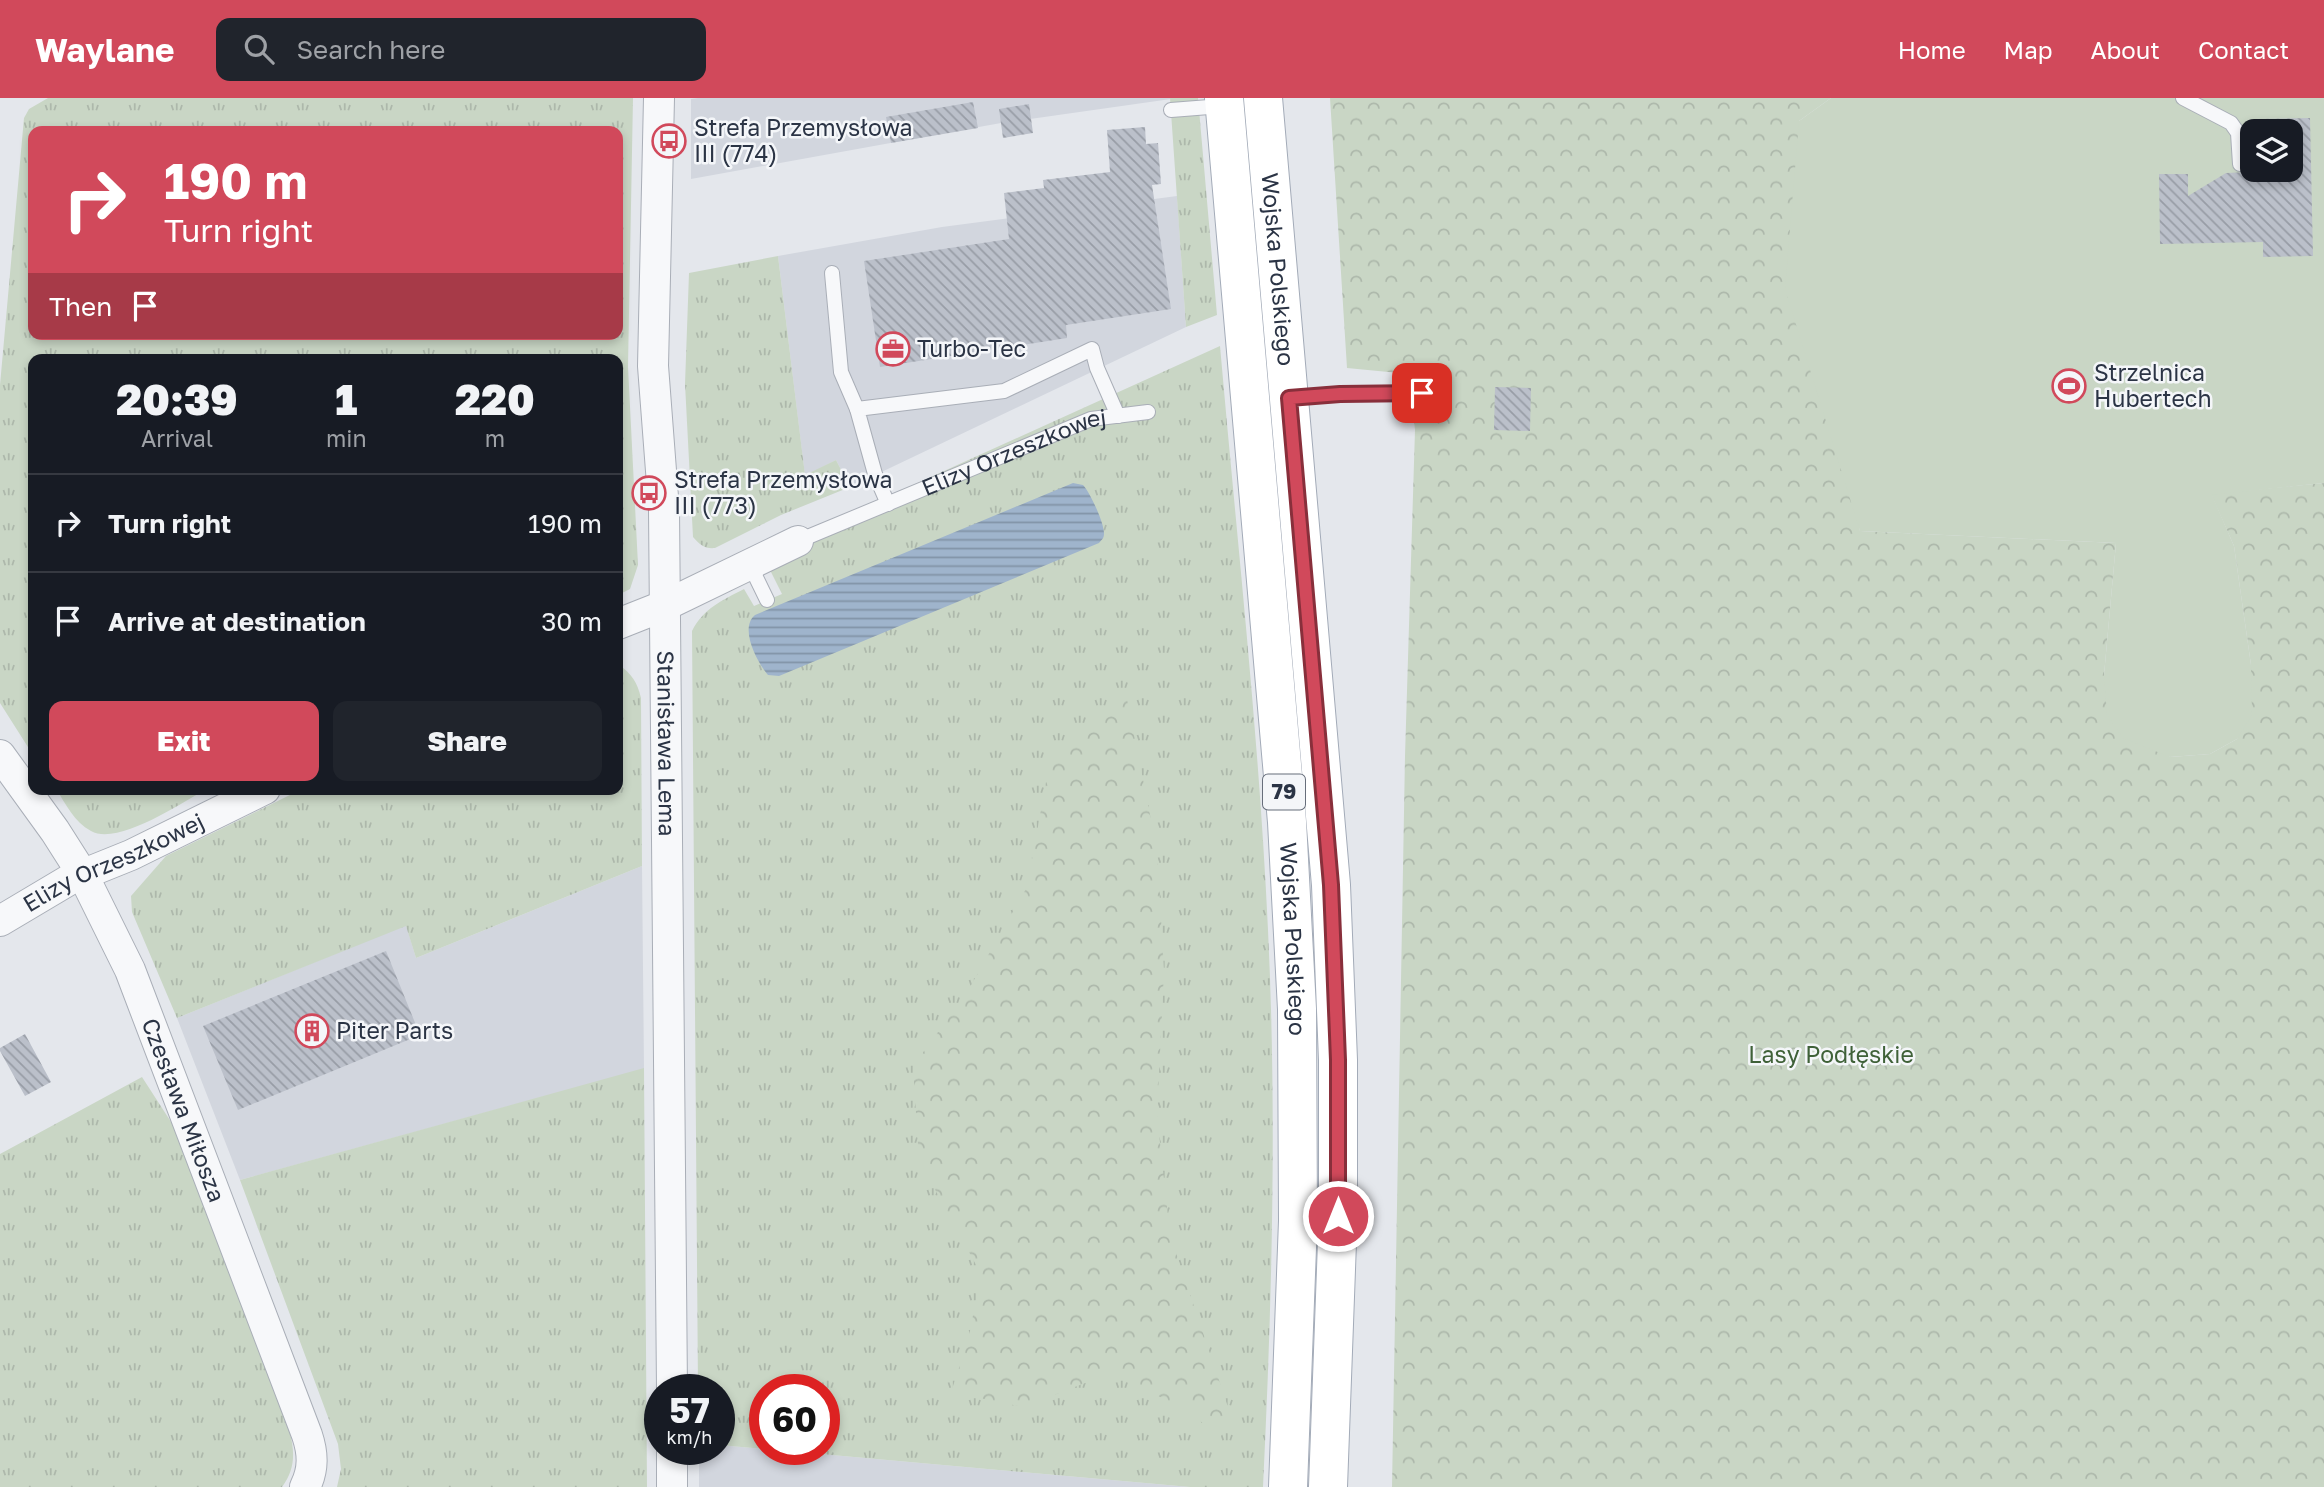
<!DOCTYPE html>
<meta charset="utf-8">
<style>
:root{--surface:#171b24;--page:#20242c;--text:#f1f3f6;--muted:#9ea1a6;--line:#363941;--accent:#d1495b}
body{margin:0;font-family:"Golos Text",sans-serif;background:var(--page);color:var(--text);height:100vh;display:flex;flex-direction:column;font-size:26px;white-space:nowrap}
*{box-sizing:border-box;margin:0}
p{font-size:23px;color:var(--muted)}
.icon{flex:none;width:38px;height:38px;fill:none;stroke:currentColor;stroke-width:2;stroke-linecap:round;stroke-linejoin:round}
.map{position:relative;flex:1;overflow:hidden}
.panel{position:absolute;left:28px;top:256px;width:595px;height:441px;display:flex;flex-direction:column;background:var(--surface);border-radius:14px;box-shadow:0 4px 10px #0003}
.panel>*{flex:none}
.banner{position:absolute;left:28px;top:28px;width:595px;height:214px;border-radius:14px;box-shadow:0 4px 10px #0003;background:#d1495b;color:#fff;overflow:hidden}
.buttons{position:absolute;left:2240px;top:21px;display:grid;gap:14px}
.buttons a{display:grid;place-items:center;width:63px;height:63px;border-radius:14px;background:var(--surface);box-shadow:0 4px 10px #0003;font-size:35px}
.speed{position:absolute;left:644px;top:1276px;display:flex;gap:14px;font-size:35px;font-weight:700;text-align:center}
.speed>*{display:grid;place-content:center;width:91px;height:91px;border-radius:50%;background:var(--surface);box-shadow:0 4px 10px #0003;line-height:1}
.speed small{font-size:18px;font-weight:400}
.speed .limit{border:10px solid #d22;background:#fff;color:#111}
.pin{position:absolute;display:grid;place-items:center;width:60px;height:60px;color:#fff;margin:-30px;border-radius:14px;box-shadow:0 4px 10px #0006}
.me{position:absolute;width:77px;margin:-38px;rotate:0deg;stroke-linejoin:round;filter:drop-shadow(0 0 5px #0008)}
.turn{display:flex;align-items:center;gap:24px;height:147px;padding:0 21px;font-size:32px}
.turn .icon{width:91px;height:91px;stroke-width:2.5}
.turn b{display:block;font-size:49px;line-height:60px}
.then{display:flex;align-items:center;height:66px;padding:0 21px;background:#0003;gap:14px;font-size:26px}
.eta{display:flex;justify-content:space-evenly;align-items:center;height:119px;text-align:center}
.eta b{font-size:42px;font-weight:800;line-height:49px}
.button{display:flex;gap:14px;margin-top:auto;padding:14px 21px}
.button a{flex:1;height:80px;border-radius:14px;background:var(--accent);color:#fff;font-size:28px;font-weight:800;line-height:80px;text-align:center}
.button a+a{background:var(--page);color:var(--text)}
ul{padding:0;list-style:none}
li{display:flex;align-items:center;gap:21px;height:98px;padding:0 21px;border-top:2px solid var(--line)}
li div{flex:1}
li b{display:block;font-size:26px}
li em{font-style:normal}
header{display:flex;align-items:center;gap:42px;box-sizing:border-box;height:98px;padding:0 35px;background:var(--accent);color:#fff}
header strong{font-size:33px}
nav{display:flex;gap:38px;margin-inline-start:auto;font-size:24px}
.search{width:490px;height:63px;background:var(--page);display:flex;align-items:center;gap:18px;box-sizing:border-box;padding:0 24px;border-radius:14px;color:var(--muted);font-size:26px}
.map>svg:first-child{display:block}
.built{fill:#d2d6de}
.grass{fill:url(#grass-tufts);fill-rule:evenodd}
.forest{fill:url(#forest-crowns)}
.park{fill:#c9d6c5;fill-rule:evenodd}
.water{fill:url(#water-rules)}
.building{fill:url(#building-back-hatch)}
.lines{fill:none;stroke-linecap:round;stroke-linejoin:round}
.lane-casing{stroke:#a9aeb7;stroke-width:16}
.street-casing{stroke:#a9aeb7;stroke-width:32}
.primary-casing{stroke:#a3abb8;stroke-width:40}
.lane{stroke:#f7f8fa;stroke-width:14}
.street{stroke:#f7f8fa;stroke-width:30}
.primary{stroke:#fff;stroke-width:38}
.route-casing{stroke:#882f3b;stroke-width:18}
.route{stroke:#d1495b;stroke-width:12}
.labels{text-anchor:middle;stroke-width:5;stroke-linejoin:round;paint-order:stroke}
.shield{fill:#f4f6f9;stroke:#676e7b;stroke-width:2}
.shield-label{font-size:21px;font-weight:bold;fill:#2b3445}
.poi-label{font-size:23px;fill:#2b3445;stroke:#f4f6f9;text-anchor:start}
.street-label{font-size:23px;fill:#2b3445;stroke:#f4f6f9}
.park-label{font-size:23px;fill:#3f6138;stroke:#f4f6f9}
</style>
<header>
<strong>Waylane</strong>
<div class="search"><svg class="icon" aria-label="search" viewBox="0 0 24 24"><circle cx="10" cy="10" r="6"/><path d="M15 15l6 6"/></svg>Search here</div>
<nav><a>Home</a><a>Map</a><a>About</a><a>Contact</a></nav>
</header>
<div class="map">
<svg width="2324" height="1389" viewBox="0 0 2324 1389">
<defs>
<pattern id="grass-tufts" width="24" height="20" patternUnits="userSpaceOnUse" patternTransform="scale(1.75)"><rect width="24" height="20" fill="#c9d6c5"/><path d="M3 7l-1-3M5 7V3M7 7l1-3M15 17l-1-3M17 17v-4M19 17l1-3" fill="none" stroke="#adb8ab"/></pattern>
<pattern id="forest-crowns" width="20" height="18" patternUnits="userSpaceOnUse" patternTransform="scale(1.75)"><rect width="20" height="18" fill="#c9d6c5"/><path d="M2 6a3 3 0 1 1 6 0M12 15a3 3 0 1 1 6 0" fill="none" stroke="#adb8ab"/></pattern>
<pattern id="water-rules" width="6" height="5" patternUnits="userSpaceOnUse" patternTransform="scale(1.75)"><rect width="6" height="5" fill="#9fb4cc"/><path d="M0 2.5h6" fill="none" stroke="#8293a7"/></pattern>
<pattern id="building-back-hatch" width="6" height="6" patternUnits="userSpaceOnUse" patternTransform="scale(1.75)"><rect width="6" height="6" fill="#bbc0ca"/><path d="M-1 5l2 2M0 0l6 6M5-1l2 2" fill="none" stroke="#989da6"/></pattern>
</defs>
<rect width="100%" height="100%" fill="#e4e7ec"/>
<path class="built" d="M 698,0 L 1170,0 L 1171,1 L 1001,25 L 691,81 L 691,1 Z
M 1177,98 L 1186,229 L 850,389 L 836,362 L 805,378 L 778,158 L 942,129 Z
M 642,768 L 644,971 L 240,1082 L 177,920 L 406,827 L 416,860 Z
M 719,1347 L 1190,1389 L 699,1389 L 699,1351 L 719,1351 Z"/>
<path class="grass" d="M 48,0 L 633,0 L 628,269 L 638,467 L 630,491 L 618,497 L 618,261 L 33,261 L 33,657 L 0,605 L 0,287 L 24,20 L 29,11 ZM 618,33 L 618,236 L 33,236 L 33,33 Z
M 1170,0 L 1198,0 L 1217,217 L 1186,229 Z
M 778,158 L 805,377 L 836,362 L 850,389 L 781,417 L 715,450 C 705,451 700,447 693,439 L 685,286 L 689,175 Z
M 1220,248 C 1237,443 1259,637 1268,832 C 1277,1018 1272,1203 1263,1389 L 1190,1389 L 719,1347 L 719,1292 L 698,1291 L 692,533 C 704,510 721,503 744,491 L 754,508 L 782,496 L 765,462 L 880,402 ZM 765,1292 L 824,1292 L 824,1351 L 765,1351 Z
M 618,566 C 632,576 637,584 641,600 L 642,768 L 416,860 L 406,828 L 177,920 L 132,814 L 131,798 L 166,758 L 302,691 L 618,691 Z
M 56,691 L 207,691 C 181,705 118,748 91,733 C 74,724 66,706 56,691 Z
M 644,970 L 647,1389 L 337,1389 L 341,1371 L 338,1346 L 240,1082 Z
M 142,979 L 173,1027 L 290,1335 C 295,1355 295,1372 282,1389 L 0,1389 L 0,1056 Z"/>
<path class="forest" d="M 1330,0 L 1831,0 L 1799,23 L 1860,433 L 2116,445 L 2104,577 L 2170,659 L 2210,656 L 2237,641 L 2251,567 L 2234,448 L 2211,396 L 2324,385 L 2324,1389 L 1392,1389 L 1405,658 L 1415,332 L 1409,276 L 1347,270 Z
M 1125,591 L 1157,752 L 1164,873 L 1157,1017 L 1170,1137 L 1229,1312 L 1220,1342 L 1191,1314 L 1111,1275 L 1023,1309 L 951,1294 L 968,1243 L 981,1176 L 919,1062 L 913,968 L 966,896 L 1027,789 L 1050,662 Z"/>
<path class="park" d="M 1831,0 L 2324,0 L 2324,385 L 2212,397 L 2234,448 L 2251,567 L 2252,617 L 2237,641 L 2210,656 L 2170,659 L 2123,640 L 2107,617 L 2104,577 L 2116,445 L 1860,433 L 1785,191 L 1799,23 ZM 2252,33 L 2291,33 L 2291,72 L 2252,72 Z"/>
<path class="water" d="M 1073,385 L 1083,387 C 1090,394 1104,425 1104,435 C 1104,441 1102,441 1099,445 L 779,578 L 768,577 C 757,564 739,530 755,517 Z"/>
<path class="building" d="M 973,4 L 978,30 L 891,45 L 886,19 Z
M 1029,6 L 1033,35 L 1003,40 L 999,11 Z
M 2310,20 L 2313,158 L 2263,159 L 2263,144 L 2160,146 L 2159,76 L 2188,76 L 2188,98 L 2226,75 L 2291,72 L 2291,33 L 2258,33 L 2257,21 Z
M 1145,29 L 1146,46 L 1158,45 L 1161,86 L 1152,87 L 1171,211 L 1066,227 L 1067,240 L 880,269 L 864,163 L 1009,141 L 1004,95 L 1044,90 L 1043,82 L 1110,74 L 1107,32 Z
M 1495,289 L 1531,290 L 1530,333 L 1494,332 Z
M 386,853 L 420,937 L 238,1012 L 203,928 Z
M 25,936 L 51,984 L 25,998 L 0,953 L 0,950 Z"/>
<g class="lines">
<defs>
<g id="lane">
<path d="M 2183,0 L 2231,25 L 2238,35 L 2240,66"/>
<path d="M 1171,12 L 1222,8"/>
<path d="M 832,175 L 841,274 L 857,311"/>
<path d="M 1290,300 L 1340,296 L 1422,295"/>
<path d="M 888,406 L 875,376 L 857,311 L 1004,293 L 1092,251 L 1097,270 L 1118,318"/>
<path id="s1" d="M 798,443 L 1091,321 L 1148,314"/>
<path d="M 749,465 L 767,502"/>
</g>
<g id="street">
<path id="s2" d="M 659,0 L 653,268 L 664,412 L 672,1292"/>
<path d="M 618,526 L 666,507 L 798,443"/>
<path id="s3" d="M 0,657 L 55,733 L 83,777 L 130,872 L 307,1337 C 313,1355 314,1371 305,1389"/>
<path id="s4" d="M 0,823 L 69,782 L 131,757 L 265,691"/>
<path d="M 672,1351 L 672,1389"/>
</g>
<g id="primary">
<path id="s5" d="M 1224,0 L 1287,724 L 1297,911 L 1298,1123 L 1288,1389"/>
<path id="s6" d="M 1263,0 L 1331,787 L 1338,962 L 1338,1117 L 1328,1389"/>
</g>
</defs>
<use href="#lane" class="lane-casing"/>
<use href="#street" class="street-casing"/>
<use href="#primary" class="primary-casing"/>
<use href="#lane" class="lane"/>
<use href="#street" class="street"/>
<use href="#primary" class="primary"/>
</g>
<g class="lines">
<defs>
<path id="route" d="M 1338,1118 L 1338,962 L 1331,787 L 1289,300 L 1340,296 L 1422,295"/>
</defs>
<use href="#route" class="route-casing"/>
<use href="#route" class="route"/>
</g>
<defs>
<symbol id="bus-ring" viewBox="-11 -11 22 22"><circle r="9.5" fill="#f4f6f9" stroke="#d1495b" stroke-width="1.5"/><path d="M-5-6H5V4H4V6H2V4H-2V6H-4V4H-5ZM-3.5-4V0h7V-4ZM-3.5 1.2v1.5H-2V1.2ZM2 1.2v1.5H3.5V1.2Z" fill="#d1495b"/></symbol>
<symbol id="office-ring" viewBox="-11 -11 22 22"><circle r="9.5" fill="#f4f6f9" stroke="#d1495b" stroke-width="1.5"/><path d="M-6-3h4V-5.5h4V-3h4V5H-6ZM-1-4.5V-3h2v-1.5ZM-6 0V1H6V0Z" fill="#d1495b"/></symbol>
<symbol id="stadium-ring" viewBox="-11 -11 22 22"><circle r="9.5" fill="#f4f6f9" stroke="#d1495b" stroke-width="1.5"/><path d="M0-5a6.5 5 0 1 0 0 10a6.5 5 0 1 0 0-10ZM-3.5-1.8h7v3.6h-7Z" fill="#d1495b"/></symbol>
<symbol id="building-ring" viewBox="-11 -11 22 22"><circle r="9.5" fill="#f4f6f9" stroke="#d1495b" stroke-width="1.5"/><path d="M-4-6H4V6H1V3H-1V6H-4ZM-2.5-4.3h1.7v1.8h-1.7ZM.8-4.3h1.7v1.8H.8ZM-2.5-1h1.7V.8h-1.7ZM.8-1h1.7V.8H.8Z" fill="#d1495b"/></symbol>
</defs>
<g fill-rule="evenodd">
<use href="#bus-ring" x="650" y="24" width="38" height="38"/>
<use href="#office-ring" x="874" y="232" width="38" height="38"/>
<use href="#stadium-ring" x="2050" y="269" width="38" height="38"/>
<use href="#bus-ring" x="630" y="376" width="38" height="38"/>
<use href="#building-ring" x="293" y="914" width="38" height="38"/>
</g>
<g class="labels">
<rect class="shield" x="1263" y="676.5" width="42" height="35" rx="5"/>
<g class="shield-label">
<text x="1284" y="701">79</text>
</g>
<g class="poi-label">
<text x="694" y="38">Strefa Przemysłowa<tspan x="694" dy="26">III (774)</tspan></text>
<text x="917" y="259">Turbo-Tec</text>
<text x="2094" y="283">Strzelnica<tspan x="2094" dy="26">Hubertech</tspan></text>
<text x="674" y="390">Strefa Przemysłowa<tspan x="674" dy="26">III (773)</tspan></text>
<text x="336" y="941">Piter Parts</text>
</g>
<g class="street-label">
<text dy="8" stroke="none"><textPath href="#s6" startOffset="172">Wojska Polskiego</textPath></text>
<text dy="8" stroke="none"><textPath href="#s1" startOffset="234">Elizy Orzeszkowej</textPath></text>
<text dy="8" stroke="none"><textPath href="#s2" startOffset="646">Stanisława Lema</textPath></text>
<text dy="8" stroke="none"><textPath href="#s4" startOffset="128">Elizy Orzeszkowej</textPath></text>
<text dy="8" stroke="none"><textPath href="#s5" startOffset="844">Wojska Polskiego</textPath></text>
<text dy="8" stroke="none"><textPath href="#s3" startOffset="402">Czesława Miłosza</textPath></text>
</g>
<g class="park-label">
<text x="1831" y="965">Lasy Podłęskie</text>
</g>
</g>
</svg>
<div class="buttons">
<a><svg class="icon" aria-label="layers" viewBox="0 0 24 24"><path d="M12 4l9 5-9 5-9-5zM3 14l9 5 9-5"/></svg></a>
</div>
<div class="speed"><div>57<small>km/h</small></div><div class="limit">60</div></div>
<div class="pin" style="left:1422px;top:295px;background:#d93025"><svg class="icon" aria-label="arrive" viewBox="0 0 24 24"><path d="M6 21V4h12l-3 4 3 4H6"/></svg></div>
<svg class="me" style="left:1338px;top:1118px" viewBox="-20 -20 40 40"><circle r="17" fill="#d1495b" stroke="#fff" stroke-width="3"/><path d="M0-11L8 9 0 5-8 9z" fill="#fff"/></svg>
<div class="banner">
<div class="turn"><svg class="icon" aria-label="right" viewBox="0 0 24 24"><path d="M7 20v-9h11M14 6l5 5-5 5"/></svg><div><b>190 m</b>Turn right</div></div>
<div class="then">Then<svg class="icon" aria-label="arrive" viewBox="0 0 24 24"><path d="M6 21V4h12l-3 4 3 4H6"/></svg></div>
</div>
<section class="panel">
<div class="eta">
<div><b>20:39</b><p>Arrival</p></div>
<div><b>1</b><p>min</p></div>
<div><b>220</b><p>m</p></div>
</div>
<ul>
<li><svg class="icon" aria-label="right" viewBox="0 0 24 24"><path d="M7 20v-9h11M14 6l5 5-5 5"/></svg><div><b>Turn right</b></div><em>190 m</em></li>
<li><svg class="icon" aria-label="arrive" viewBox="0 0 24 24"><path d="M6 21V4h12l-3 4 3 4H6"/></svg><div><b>Arrive at destination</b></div><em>30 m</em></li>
</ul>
<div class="button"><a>Exit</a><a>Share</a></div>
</section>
</div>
